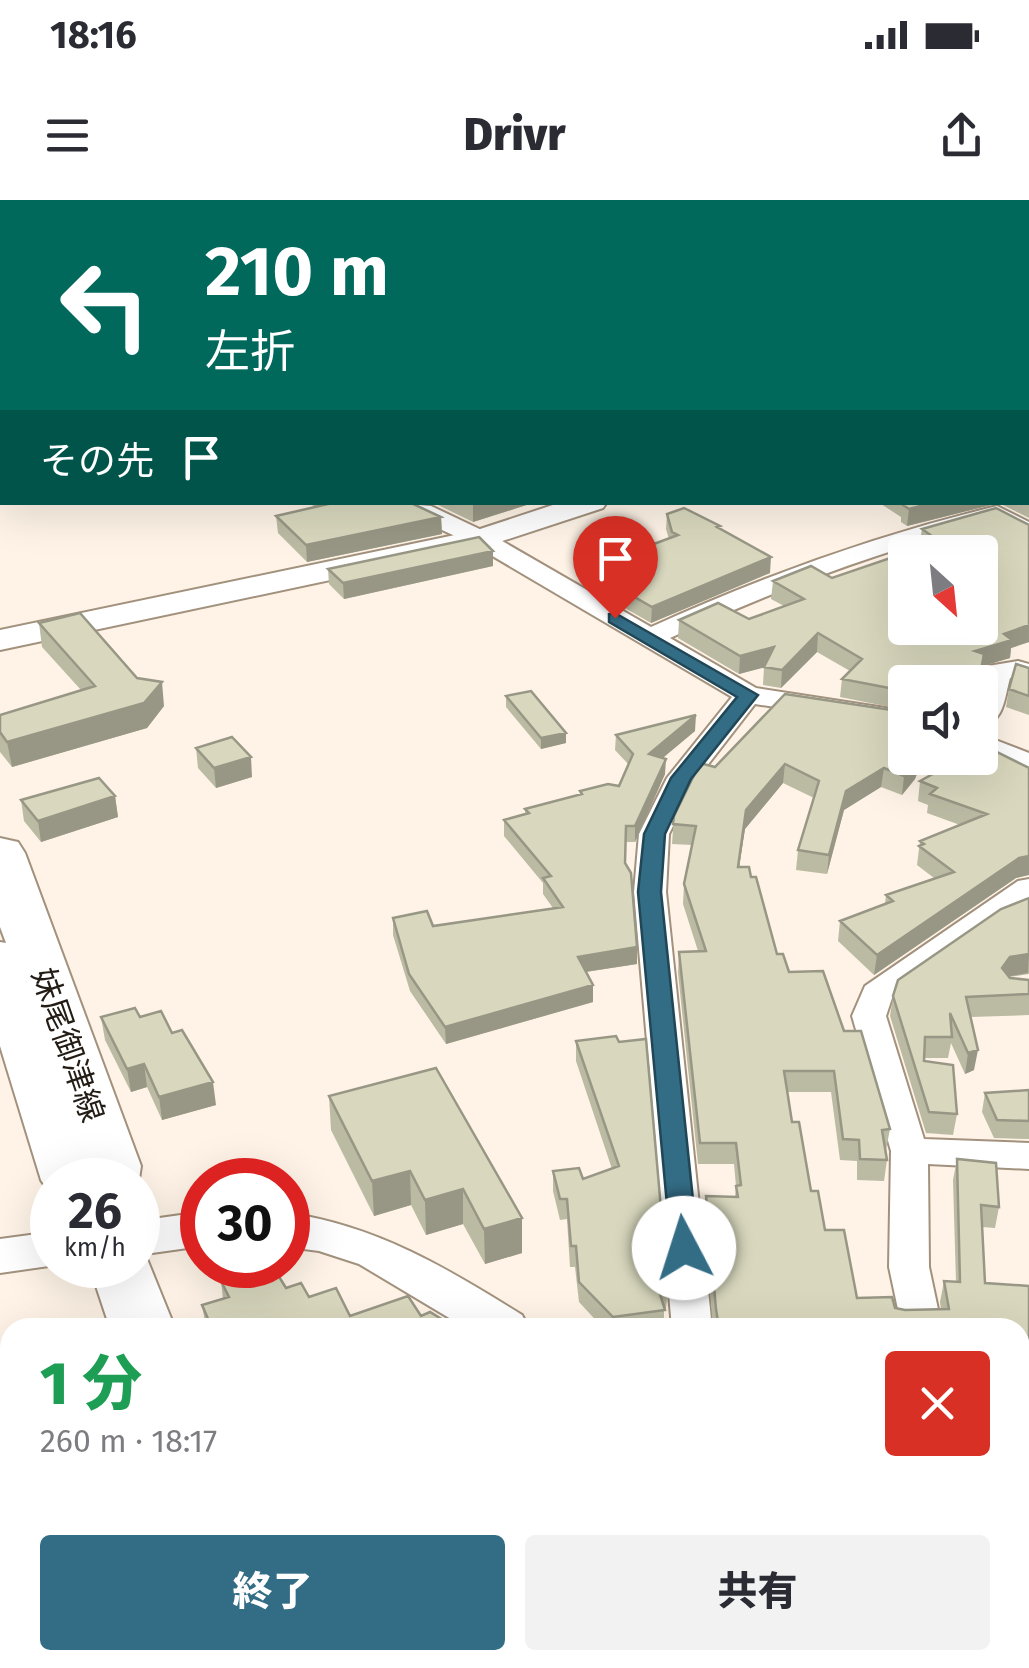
<!DOCTYPE html>
<html lang="ja">
<meta charset="utf-8">
<style>
:root{--surface:#fff;--page:#f2f2f3;--text:#2b2b33;--muted:#7c7c81;--accent:#336c85}
body{margin:0;font-family:"Fira Sans","Noto Sans JP",sans-serif;background:var(--page);color:var(--text);height:100vh;display:flex;flex-direction:column;font-size:38px;white-space:nowrap}
*{box-sizing:border-box;margin:0}
p{font-size:32px;color:var(--muted)}
.icon{flex:none;width:55px;height:55px;fill:none;stroke:currentColor;stroke-width:2;stroke-linecap:round;stroke-linejoin:round}
.map{position:relative;flex:1;overflow:hidden}
.side{position:absolute;left:0px;top:1118px;width:1030px;height:352px;display:flex;flex-direction:column;background:var(--surface);border-radius:30px 30px 0 0;box-shadow:0 10px 40px #0002}
.side>*{flex:none}
.guide{position:absolute;left:0px;top:0px;width:1030px;height:305px;box-shadow:0 10px 40px #0002;background:#00695c;color:#fff;overflow:hidden}
.needle{width:65px;rotate:153deg}
.controls{position:absolute;left:888px;top:335px;display:grid;gap:20px}
.controls a{display:grid;place-items:center;width:110px;height:110px;border-radius:10px;background:var(--surface);box-shadow:0 10px 40px #0002;font-size:50px}
.speed{position:absolute;left:30px;top:958px;display:flex;gap:20px;font-size:50px;font-weight:700;text-align:center}
.speed>*{display:grid;place-content:center;width:130px;height:130px;border-radius:50%;background:var(--surface);box-shadow:0 10px 40px #0002;line-height:1}
.speed small{font-size:25px;font-weight:400}
.speed .limit{border:15px solid #d22;background:#fff;color:#111}
.pin{position:absolute;display:grid;place-items:center;width:85px;height:85px;color:#fff;margin:-102px -42px;border-radius:50% 50% 50% 0;rotate:-45deg;box-shadow:0 0 10px #0007}
.pin .icon{rotate:45deg}
.me{position:absolute;width:110px;margin:-55px;rotate:355deg;stroke-linejoin:round;filter:drop-shadow(0 0 8px #0008)}
.turn{display:flex;align-items:center;gap:35px;height:210px;padding:0 40px;font-size:45px}
.turn .icon{width:130px;height:130px;stroke-width:2.5}
.turn b{display:block;font-size:70px;line-height:85px}
.then{display:flex;align-items:center;height:95px;padding:0 40px;background:#0003;gap:20px;font-size:38px}
.round{display:grid;place-items:center;flex:none;width:105px;height:105px;border-radius:10px;background:var(--page)}
.head{display:flex;align-items:center;justify-content:space-between;height:170px;padding:0 40px}
h1{font-size:60px;font-weight:800;line-height:75px;color:#1e9e55}
.cta{display:flex;gap:20px;margin-top:auto;padding:20px 40px}
.cta a{flex:1;height:115px;border-radius:10px;background:var(--accent);color:#fff;font-size:40px;font-weight:800;line-height:115px;text-align:center}
.cta a+a{background:var(--page);color:var(--text)}
.status{display:flex;justify-content:space-between;align-items:center;height:70px;padding:0 50px;background:var(--surface);direction:ltr}
.status svg{height:28px;fill:currentColor}
header{display:flex;justify-content:space-between;align-items:center;height:130px;padding:0 40px;background:var(--surface);font-size:45px;font-weight:800}
.map>svg:first-child{display:block}
.forest{fill:#f39da9}
.lines{fill:none;stroke-linecap:round;stroke-linejoin:round}
.minor-casing{stroke:#a2917d;stroke-width:4}
.tertiary-casing{stroke:#a2917d;stroke-width:4}
.primary-casing{stroke:#a2917d;stroke-width:4}
.minor{fill:#fff;fill-rule:evenodd}
.tertiary{fill:#fff;fill-rule:evenodd}
.primary{fill:#fff;fill-rule:evenodd}
.wall{fill:#bbbaa3}
.shaded-wall{fill:#989785}
.building{fill:#d9d8be;stroke:#989785;stroke-width:2.5}
.route{fill:#336c85;stroke:#214656;stroke-width:2.5}
.labels{text-anchor:middle;stroke-width:8;stroke-linejoin:round;paint-order:stroke}
.street-label{font-size:32px;fill:#241d15;stroke:#fff}
</style>
<div class="status"><b>18:16</b><svg viewBox="0 0 49 12"><path d="M0 12V9h3v3zM5 12V6h3v6zM10 12V3h3v9zM15 12V0h3v12zM26 1h20v11H26zM47 4h2v5h-2z"/></svg></div>
<header><svg class="icon" aria-label="menu" viewBox="0 0 24 24"><path d="M4 6h16M4 12h16M4 18h16"/></svg>Drivr<svg class="icon" aria-label="share" viewBox="0 0 24 24"><path d="M12 15V3M7 8l5-5 5 5M5 13v7h14v-7"/></svg></header>
<div class="map">
<svg width="1029" height="1468" viewBox="0 0 1029 1468">
<rect width="100%" height="100%" fill="#fef3e6"/>
<path class="forest" d="M 527,0 L 1029,0 L 1029,208 L 1028,2 Z"/>
<g class="lines">
<defs>
<path id="minor" d="M 2,243 L 2,257 L 0,258 L 0,244 Z
M 382,302 L 431,306 L 490,334 L 651,427 C 763,376 878,335 997,306 L 1029,322 L 1029,339 L 994,321 C 882,350 775,390 670,438 L 756,488 L 905,511 L 905,527 L 755,504 L 696,580 L 669,634 L 666,692 L 712,1128 L 672,1128 L 634,692 L 639,634 L 667,578 L 732,497 L 472,344 Z
M 1018,461 L 1029,464 L 1029,481 L 1010,478 C 1004,500 1004,522 980,528 C 980,507 977,485 988,466 Z
M 980,534 L 1029,553 L 1029,573 L 980,553 Z
M 1029,679 L 1029,703 L 892,798 L 886,816 L 924,939 L 1029,943 L 1029,969 L 928,964 L 929,1067 L 942,1128 L 902,1128 L 889,1067 L 891,951 L 852,816 L 865,786 L 1018,681 Z
M 1020,1297 L 1029,1298 L 1029,1334 L 1020,1333 Z
M 758,1460 L 804,1460 L 807,1468 L 759,1468 Z"/>
<path id="tertiary" d="M 1028,100 L 1029,100 L 1029,114 L 1028,114 Z
M 562,302 L 607,302 L 603,308 L 481,348 L 0,450 L 0,430 L 474,331 Z
M 202,1012 L 202,1046 L 138,1055 L 138,1021 Z
M 288,1013 C 377,1026 447,1068 522,1115 L 529,1128 L 466,1128 L 359,1064 L 319,1051 L 288,1047 Z
M 52,1032 L 52,1065 L 56,1065 L 0,1073 L 0,1039 Z"/>
<path id="primary" d="M 0,638 L 18,642 L 25,653 L 141,966 L 138,986 L 138,980 L 52,980 L 52,996 L 41,980 L 0,846 L 0,742 L 6,743 L 0,727 Z
M 138,1047 L 143,1049 L 175,1128 L 110,1128 L 89,1065 L 138,1065 Z
M 223,1460 L 299,1460 L 302,1468 L 226,1468 Z"/>
</defs>
<use href="#minor" class="minor-casing"/>
<use href="#tertiary" class="tertiary-casing"/>
<use href="#primary" class="primary-casing"/>
<use href="#minor" class="minor"/>
<use href="#tertiary" class="tertiary"/>
<use href="#primary" class="primary"/>
</g>
<path class="wall" d="M 0,0 L 2,2 L 2,240 L 0,241 Z
M 1028,254 L 1029,255 L 1029,318 L 999,303 L 907,326 L 901,322 L 901,317 L 878,302 L 1028,302 Z
M 310,302 L 409,302 L 441,317 L 442,334 L 307,362 L 278,333 L 276,316 L 314,307 Z
M 432,302 L 536,302 L 473,322 Z
M 667,314 L 720,329 L 770,373 L 651,423 L 597,392 L 598,376 L 643,357 L 643,348 L 669,339 L 666,329 Z
M 1029,325 L 1029,442 L 1011,448 L 1010,458 L 982,466 L 905,482 L 905,510 L 840,497 L 842,479 L 850,471 L 817,452 L 781,488 L 763,485 L 764,467 L 739,474 L 678,438 L 679,420 L 749,419 L 784,406 L 771,399 L 773,381 L 832,378 L 921,347 L 919,346 L 922,329 Z
M 493,351 L 493,366 L 344,399 L 329,384 L 328,369 Z
M 39,423 L 137,478 L 164,506 L 147,528 L 12,567 L 0,552 L 0,515 L 81,490 L 42,447 Z
M 1029,468 L 1029,515 L 1006,507 L 1009,489 Z
M 506,496 L 566,543 L 541,549 L 506,507 Z
M 695,531 L 663,558 L 665,574 L 635,642 L 626,642 L 625,663 L 637,747 L 637,764 L 586,772 L 593,785 L 593,802 L 446,844 L 410,791 L 393,735 L 393,718 L 433,726 L 553,708 L 543,694 L 543,683 L 504,636 L 504,620 L 525,614 L 525,609 L 580,594 L 580,591 L 619,586 L 629,565 L 615,550 L 616,535 Z
M 196,548 L 252,577 L 216,588 L 198,568 Z
M 905,558 L 923,558 L 915,579 L 902,595 L 881,587 L 844,610 L 827,674 L 796,670 L 798,650 L 814,598 L 783,583 L 745,629 L 739,667 L 751,677 L 777,754 L 789,772 L 844,831 L 890,929 L 886,950 L 887,960 L 884,981 L 857,980 L 857,961 L 840,960 L 831,892 L 787,892 L 792,922 L 811,991 L 825,1030 L 857,1098 L 905,1110 L 941,1109 L 940,1102 L 944,1081 L 956,1082 L 953,980 L 957,959 L 999,1007 L 995,1028 L 982,1027 L 985,1083 L 1029,1086 L 1029,1256 L 1020,1253 L 1020,1128 L 713,1128 L 704,1018 L 706,996 L 735,997 L 736,986 L 734,964 L 698,964 L 678,773 L 679,752 L 698,751 L 683,704 L 684,684 L 692,645 L 672,644 L 674,616 L 715,567 Z
M 1029,568 L 1028,675 L 1016,678 L 874,775 L 838,741 L 840,721 L 885,704 L 886,695 L 934,678 L 917,665 L 920,641 L 960,625 L 927,613 L 928,605 L 918,601 L 920,581 Z
M 115,596 L 118,617 L 41,642 L 24,621 L 21,600 Z
M 1029,698 L 1029,774 L 1009,777 L 1010,778 L 1029,780 L 1029,815 L 971,817 L 974,870 L 965,874 L 951,843 L 948,858 L 924,858 L 924,861 L 957,914 L 953,935 L 926,933 L 890,816 L 893,796 Z
M 101,817 L 140,817 L 172,833 L 216,905 L 162,920 L 147,887 L 131,892 L 105,840 Z
M 576,841 L 668,1088 L 666,1108 L 664,1108 L 664,1128 L 603,1128 L 579,1102 L 575,1067 L 570,1067 L 567,1019 L 560,1020 L 553,991 L 553,971 L 583,979 L 612,969 L 576,861 Z
M 436,868 L 522,1053 L 485,1064 L 463,1024 L 426,1035 L 411,1005 L 374,1016 L 331,930 L 329,896 Z
M 1029,890 L 1029,939 L 994,938 L 982,912 L 985,893 Z
M 232,1070 L 266,1070 L 286,1088 L 309,1097 L 350,1116 L 421,1116 L 451,1128 L 206,1128 L 202,1105 L 223,1099 L 221,1081 L 233,1077 Z
M 844,1460 L 1020,1460 L 1029,1468 L 932,1468 L 931,1464 L 845,1464 Z"/>
<path class="shaded-wall" d="M 2,224 L 2,240 L 0,241 L 0,225 Z
M 481,302 L 536,302 L 473,322 L 473,305 Z
M 936,302 L 999,303 L 907,326 L 909,309 Z
M 441,317 L 442,334 L 307,362 L 306,345 Z
M 493,351 L 493,366 L 344,399 L 343,383 Z
M 771,357 L 770,373 L 651,423 L 652,407 Z
M 1029,425 L 1029,442 L 1011,448 L 1010,458 L 973,469 L 975,451 L 1004,434 Z
M 818,433 L 817,452 L 781,488 L 782,470 Z
M 774,447 L 773,465 L 739,474 L 740,456 Z
M 162,482 L 164,506 L 147,528 L 12,567 L 7,542 Z
M 696,515 L 695,531 L 648,570 L 649,554 Z
M 566,533 L 566,543 L 541,549 L 541,538 Z
M 251,557 L 252,577 L 216,588 L 214,568 Z
M 918,558 L 923,558 L 915,579 L 902,595 L 904,576 Z
M 666,559 L 665,574 L 635,642 L 635,626 Z
M 785,564 L 783,583 L 745,629 L 736,687 L 746,610 Z
M 884,568 L 881,587 L 844,610 L 827,674 L 829,655 L 846,591 Z
M 115,596 L 118,617 L 41,642 L 38,621 Z
M 1029,656 L 1029,675 L 1016,678 L 874,775 L 877,755 L 1019,658 Z
M 637,747 L 637,764 L 578,773 L 578,757 Z
M 1029,754 L 1028,773 L 1006,777 L 1002,768 L 1010,757 Z
M 593,785 L 593,802 L 446,844 L 445,827 Z
M 978,850 L 974,870 L 965,874 L 968,853 Z
M 144,864 L 147,887 L 131,892 L 127,869 Z
M 213,882 L 216,905 L 162,920 L 159,897 Z
M 410,971 L 411,1005 L 374,1016 L 372,981 Z
M 463,989 L 463,1024 L 426,1035 L 425,1000 Z
M 522,1018 L 522,1053 L 485,1064 L 484,1029 Z
M 518,1460 L 563,1460 L 563,1465 L 556,1468 L 498,1468 Z
M 566,1460 L 595,1460 L 574,1468 L 566,1468 Z"/>
<path class="building" d="M 0,0 L 523,0 L 518,2 L 2,2 L 2,18 L 0,17 Z
M 2,23 L 2,159 L 0,159 L 0,33 Z
M 2,164 L 2,224 L 0,225 L 0,174 Z
M 1028,254 L 1029,255 L 1029,299 L 1028,299 Z
M 326,302 L 409,302 L 441,317 L 306,345 L 276,316 L 328,304 Z
M 908,302 L 936,302 L 909,309 L 903,305 L 909,303 Z
M 684,308 L 720,326 L 717,327 L 771,357 L 652,407 L 598,376 L 652,353 L 643,348 L 678,335 L 672,332 L 667,314 Z
M 996,308 L 1029,325 L 1029,425 L 1004,434 L 1012,440 L 975,451 L 984,454 L 979,482 L 905,482 L 905,491 L 842,479 L 862,459 L 818,433 L 782,470 L 764,467 L 774,447 L 740,456 L 679,420 L 718,403 L 749,419 L 804,399 L 773,381 L 811,366 L 832,378 L 905,353 L 905,428 L 980,428 L 980,352 L 907,352 L 939,341 L 922,329 Z
M 479,337 L 493,351 L 343,383 L 328,369 Z
M 80,413 L 137,478 L 162,482 L 144,503 L 7,542 L 0,532 L 0,515 L 95,486 L 39,423 Z
M 1016,464 L 1029,468 L 1029,496 L 1009,489 Z
M 531,491 L 566,533 L 541,538 L 506,496 Z
M 785,494 L 905,512 L 905,558 L 918,558 L 904,576 L 884,568 L 846,591 L 829,655 L 798,650 L 819,581 L 785,564 L 746,610 L 738,667 L 749,667 L 751,677 L 756,677 L 777,754 L 783,754 L 789,772 L 823,771 L 844,831 L 861,831 L 890,929 L 882,930 L 887,960 L 860,959 L 859,940 L 843,939 L 834,871 L 784,871 L 792,922 L 799,922 L 811,991 L 818,991 L 825,1030 L 844,1030 L 857,1098 L 892,1097 L 895,1108 L 905,1110 L 949,1109 L 944,1081 L 960,1082 L 957,959 L 996,963 L 999,1007 L 981,1005 L 985,1083 L 1029,1086 L 1029,1233 L 1020,1230 L 1020,1128 L 719,1128 L 716,1109 L 706,996 L 738,997 L 736,986 L 741,985 L 736,943 L 700,943 L 679,752 L 706,751 L 684,684 L 696,626 L 673,624 L 674,616 L 700,563 L 715,567 Z
M 696,515 L 649,554 L 666,559 L 635,626 L 626,626 L 625,663 L 631,673 L 637,747 L 578,757 L 593,785 L 445,827 L 409,774 L 393,718 L 427,711 L 433,726 L 563,707 L 543,678 L 551,676 L 504,620 L 529,613 L 525,609 L 582,594 L 580,591 L 608,584 L 619,586 L 633,554 L 616,535 Z
M 232,537 L 251,557 L 214,568 L 196,548 Z
M 983,545 L 1029,568 L 1029,656 L 1019,658 L 877,755 L 840,721 L 893,701 L 886,695 L 954,672 L 919,646 L 924,644 L 920,641 L 987,614 L 930,594 L 937,588 L 920,581 L 962,558 L 980,558 L 980,547 Z
M 99,578 L 115,596 L 38,621 L 21,600 Z
M 1029,698 L 1029,754 L 1010,757 L 1002,768 L 1010,778 L 1029,780 L 1029,794 L 966,797 L 978,850 L 968,853 L 950,813 L 952,837 L 925,837 L 924,861 L 953,865 L 957,914 L 929,912 L 893,796 L 898,780 L 1001,709 Z
M 135,808 L 140,817 L 161,811 L 172,833 L 182,830 L 213,882 L 159,897 L 144,864 L 127,869 L 101,817 Z
M 616,836 L 619,842 L 646,839 L 668,1088 L 658,1088 L 665,1110 L 613,1117 L 579,1082 L 576,1046 L 571,1046 L 567,999 L 560,999 L 553,971 L 579,968 L 583,979 L 619,966 L 576,841 Z
M 436,868 L 522,1018 L 484,1029 L 463,989 L 425,1000 L 410,971 L 372,981 L 329,896 Z
M 1029,890 L 1029,921 L 997,920 L 985,893 Z
M 239,1065 L 264,1065 L 266,1070 L 273,1067 L 286,1088 L 301,1083 L 309,1097 L 336,1088 L 350,1116 L 408,1096 L 421,1116 L 430,1112 L 451,1125 L 449,1128 L 212,1128 L 202,1105 L 229,1097 L 221,1081 L 235,1076 L 232,1070 Z
M 1020,1332 L 1029,1333 L 1029,1468 L 973,1468 L 972,1460 L 1020,1460 Z
M 378,1460 L 518,1460 L 498,1468 L 356,1468 Z
M 658,1460 L 734,1460 L 738,1468 L 631,1468 Z"/>
<path class="route" d="M 615,413 L 758,495 L 691,579 L 665,634 L 661,692 L 698,1048 L 694,1055 L 675,1055 L 671,1048 L 638,692 L 644,634 L 671,578 L 737,497 L 609,422 L 609,414 Z"/>
<g class="labels">
<g class="street-label">
<text transform="translate(68 845) rotate(71)" y="11">妹尾御津線</text>
</g>
</g>
</svg>
<div class="controls">
<a><svg class="needle" viewBox="-14 -14 28 28"><path d="M0-13l5 13h-10z" fill="#e53935"/><path d="M0 13l5-13h-10z" fill="#7c7c81"/></svg></a>
<a><svg class="icon" aria-label="sound" viewBox="0 0 24 24"><path d="M4 9h4l5-4v14l-5-4H4zM17 9q2 3 0 6"/></svg></a>
</div>
<div class="speed"><div>26<small>km/h</small></div><div class="limit">30</div></div>
<div class="pin" style="left:615px;top:418px;background:#d93025"><svg class="icon" aria-label="arrive" viewBox="0 0 24 24"><path d="M6 21V4h12l-3 4 3 4H6"/></svg></div>
<svg class="me" style="left:684px;top:1048px" viewBox="-20 -20 40 40"><circle r="19" fill="#fff"/><path d="M0-13L10 11 0 6-10 11z" fill="#336c85"/></svg>
<div class="guide">
<div class="turn"><svg class="icon" aria-label="left" viewBox="0 0 24 24"><path d="M17 20v-9H6M10 6l-5 5 5 5"/></svg><div><b>210 m</b>左折</div></div>
<div class="then">その先<svg class="icon" aria-label="arrive" viewBox="0 0 24 24"><path d="M6 21V4h12l-3 4 3 4H6"/></svg></div>
</div>
<section class="side">
<div class="head"><div><h1>1 分</h1><p>260 m · 18:17</p></div><a class="round" style="background:#d93025;color:#fff"><svg class="icon" aria-label="close" viewBox="0 0 24 24"><path d="M6 6l12 12M18 6L6 18"/></svg></a></div>
<div class="cta"><a>終了</a><a>共有</a></div>
</section>
</div>
